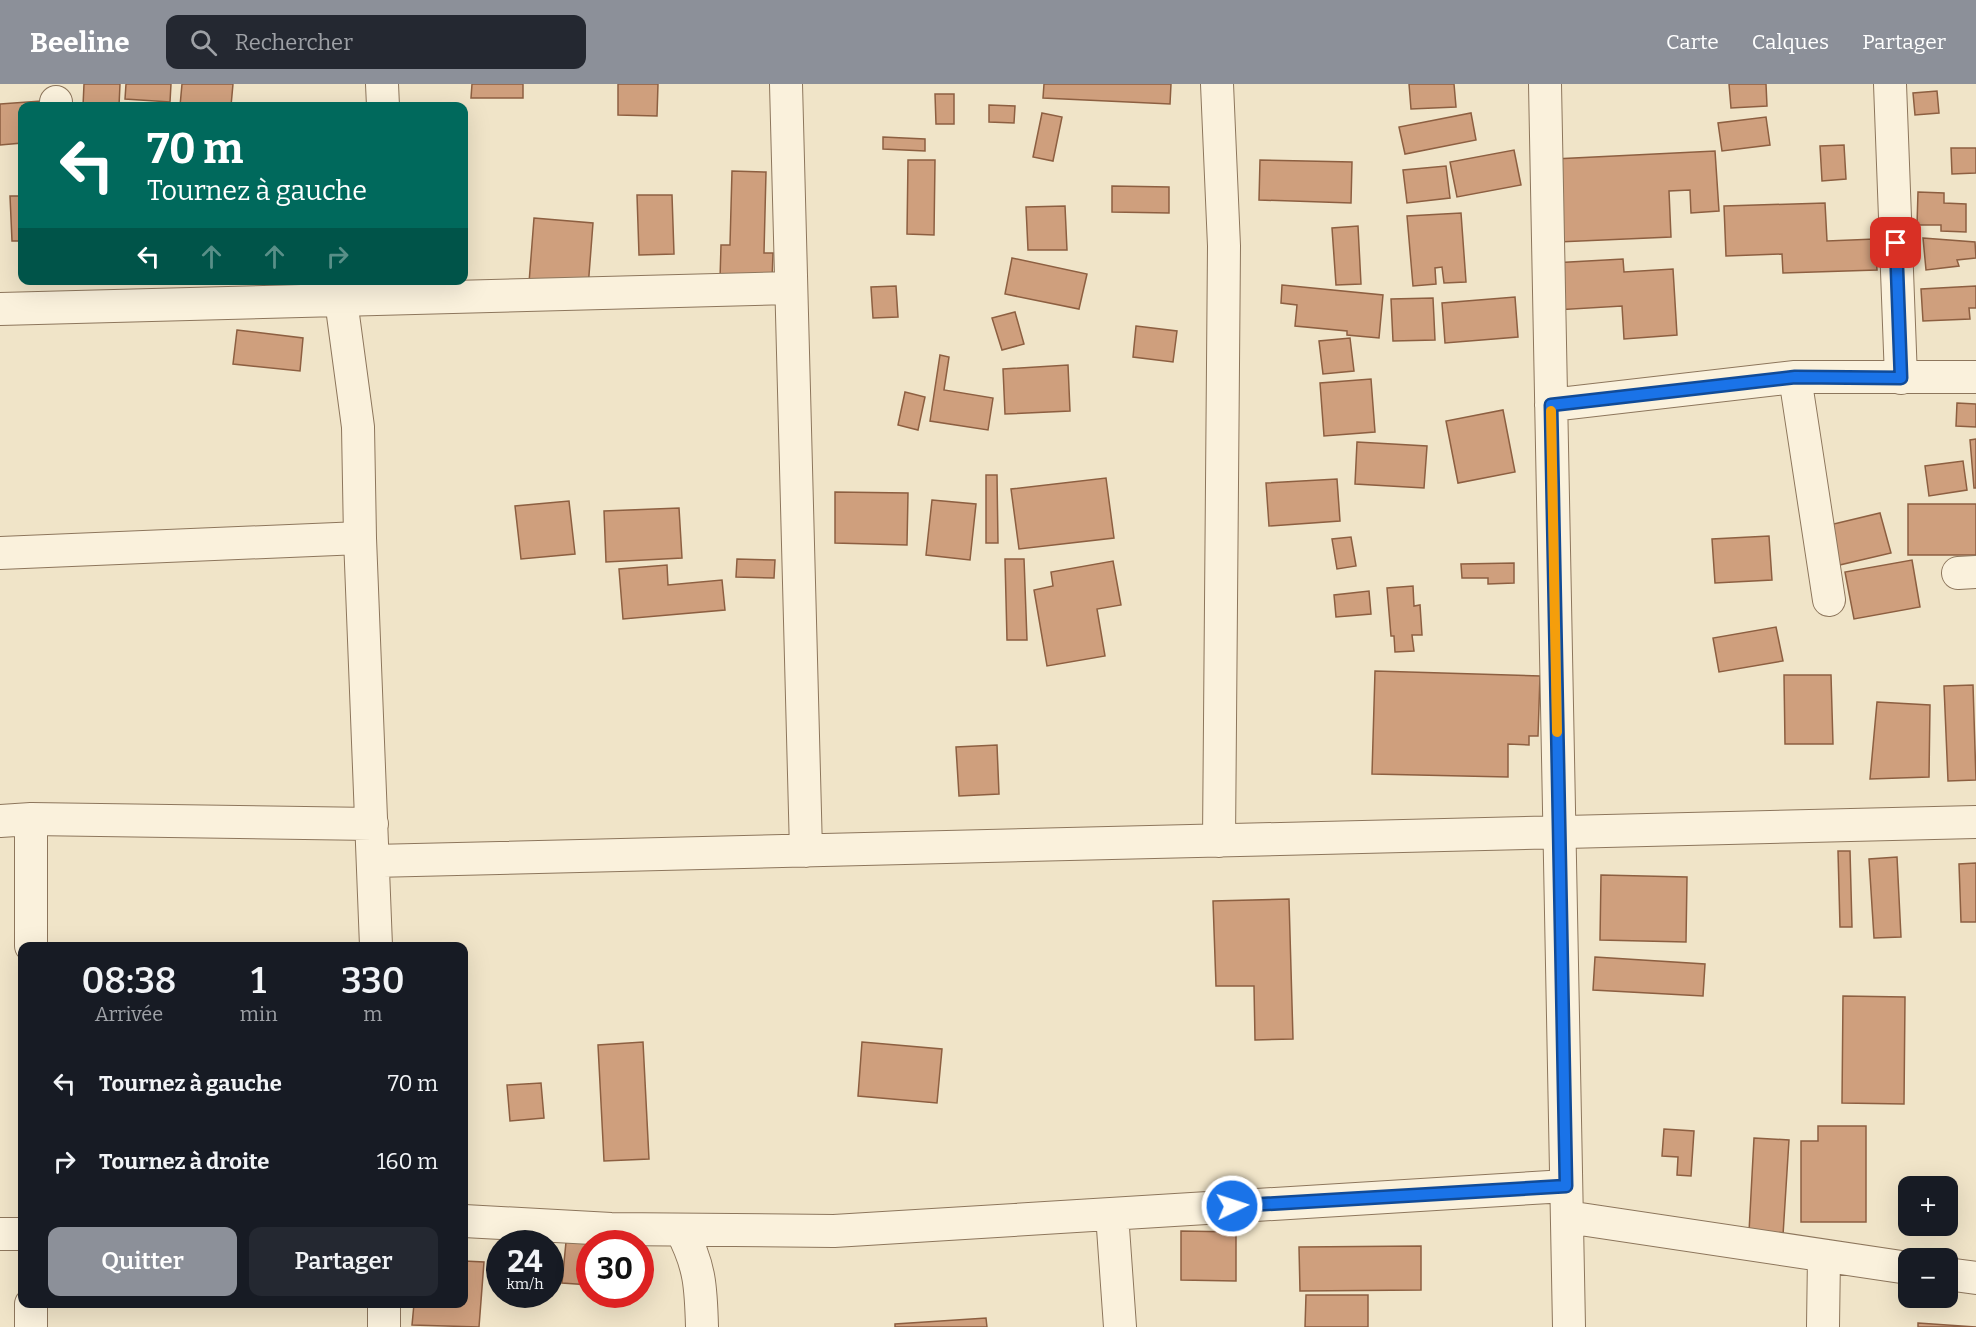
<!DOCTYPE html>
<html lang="fr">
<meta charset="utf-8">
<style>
:root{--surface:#171b24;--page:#242831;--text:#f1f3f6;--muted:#9ea1a6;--accent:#8c9099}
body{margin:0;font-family:Bitter,serif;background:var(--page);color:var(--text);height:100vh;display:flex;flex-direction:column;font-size:22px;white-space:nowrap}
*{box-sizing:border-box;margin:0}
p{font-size:20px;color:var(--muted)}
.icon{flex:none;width:33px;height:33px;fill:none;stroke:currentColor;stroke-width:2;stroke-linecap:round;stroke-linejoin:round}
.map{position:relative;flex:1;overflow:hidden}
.side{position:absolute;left:18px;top:858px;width:450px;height:366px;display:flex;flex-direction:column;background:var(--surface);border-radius:12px;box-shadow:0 6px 24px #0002}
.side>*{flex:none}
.guide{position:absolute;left:18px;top:18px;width:450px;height:183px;border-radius:12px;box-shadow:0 6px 24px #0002;background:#00695c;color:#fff;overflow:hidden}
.fabs{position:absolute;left:1898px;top:1092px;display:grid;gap:12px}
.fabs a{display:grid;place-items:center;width:60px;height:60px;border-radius:12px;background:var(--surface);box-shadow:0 6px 24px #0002;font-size:30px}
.speed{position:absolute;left:486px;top:1146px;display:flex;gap:12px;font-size:30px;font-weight:700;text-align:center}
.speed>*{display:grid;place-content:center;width:78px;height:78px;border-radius:50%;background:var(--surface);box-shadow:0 6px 24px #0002;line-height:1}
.speed small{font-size:15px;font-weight:400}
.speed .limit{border:9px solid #d22;background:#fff;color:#111}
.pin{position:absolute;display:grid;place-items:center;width:51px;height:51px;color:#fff;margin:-26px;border-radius:12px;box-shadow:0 3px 9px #0006}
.me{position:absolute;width:66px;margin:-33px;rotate:86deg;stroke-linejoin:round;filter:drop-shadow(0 0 4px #0008)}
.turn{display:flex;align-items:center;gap:21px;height:126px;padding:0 30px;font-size:27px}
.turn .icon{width:78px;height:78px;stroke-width:2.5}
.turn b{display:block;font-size:42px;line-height:51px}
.lanes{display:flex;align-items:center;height:57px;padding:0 30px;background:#0003;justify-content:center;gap:30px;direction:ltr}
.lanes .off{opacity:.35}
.eta{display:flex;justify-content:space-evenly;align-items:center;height:102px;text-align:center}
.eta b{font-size:36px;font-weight:600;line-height:42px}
.action{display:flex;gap:12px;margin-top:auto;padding:12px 30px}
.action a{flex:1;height:69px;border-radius:12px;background:var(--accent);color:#fff;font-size:24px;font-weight:600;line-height:69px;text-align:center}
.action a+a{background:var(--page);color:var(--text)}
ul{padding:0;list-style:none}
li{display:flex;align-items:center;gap:18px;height:78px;padding:0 30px}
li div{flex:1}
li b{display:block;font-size:22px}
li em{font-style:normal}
header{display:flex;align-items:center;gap:36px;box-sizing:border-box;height:84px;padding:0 30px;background:var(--accent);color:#fff}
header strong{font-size:28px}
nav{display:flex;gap:33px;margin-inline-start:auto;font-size:21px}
.search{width:420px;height:54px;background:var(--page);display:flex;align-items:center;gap:15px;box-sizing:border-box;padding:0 21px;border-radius:12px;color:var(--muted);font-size:22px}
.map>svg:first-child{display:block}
.building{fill:#cf9f7d;stroke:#8d5f41;stroke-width:1.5}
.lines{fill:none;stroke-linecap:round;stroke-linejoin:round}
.minor-casing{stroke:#8d765c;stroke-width:34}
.minor{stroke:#faf1dc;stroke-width:32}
.route-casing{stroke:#114b97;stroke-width:15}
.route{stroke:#1a73e8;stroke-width:10}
.slow{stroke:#f59e0b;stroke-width:10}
</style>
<header>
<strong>Beeline</strong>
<div class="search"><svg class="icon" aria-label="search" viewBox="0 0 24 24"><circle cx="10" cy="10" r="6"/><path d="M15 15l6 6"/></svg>Rechercher</div>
<nav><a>Carte</a><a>Calques</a><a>Partager</a></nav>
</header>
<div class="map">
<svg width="1976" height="1243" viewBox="0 0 1976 1243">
<rect width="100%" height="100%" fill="#f0e4c8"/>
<path class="building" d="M 84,0 L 120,0 L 119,22 L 83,22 Z
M 126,0 L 171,0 L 170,18 L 125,15 Z
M 182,0 L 233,0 L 231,22 L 180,22 Z
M 472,0 L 523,0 L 523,14 L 471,14 Z
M 618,0 L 658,0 L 657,32 L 618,31 Z
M 1044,0 L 1171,0 L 1170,20 L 1043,14 Z
M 1409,0 L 1454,0 L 1456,23 L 1411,25 Z
M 1729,0 L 1766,0 L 1767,22 L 1731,24 Z
M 1937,7 L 1939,29 L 1915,31 L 1913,9 Z
M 935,10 L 954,10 L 954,40 L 936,40 Z
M 41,17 L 42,22 L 22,22 L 22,59 L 0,61 L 0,20 Z
M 989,21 L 1015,22 L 1014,39 L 989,38 Z
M 1042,29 L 1062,33 L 1053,77 L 1033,73 Z
M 1471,29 L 1476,56 L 1405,70 L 1399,43 Z
M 1766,33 L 1770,61 L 1722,67 L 1718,39 Z
M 883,53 L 925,55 L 925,67 L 883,65 Z
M 1844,61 L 1846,95 L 1822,97 L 1820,62 Z
M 1951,64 L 1976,64 L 1976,89 L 1952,90 Z
M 1514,66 L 1521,101 L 1457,113 L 1450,78 Z
M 1715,67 L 1719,127 L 1691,129 L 1690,106 L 1669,107 L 1671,153 L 1558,158 L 1554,75 Z
M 908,76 L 935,76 L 934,151 L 907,150 Z
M 1260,76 L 1352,78 L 1351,119 L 1259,116 Z
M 1446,82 L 1450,114 L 1407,119 L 1403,86 Z
M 732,87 L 766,88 L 764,169 L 773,169 L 772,197 L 720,195 L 721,161 L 730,161 Z
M 1112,102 L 1169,103 L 1169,129 L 1112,128 Z
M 1918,108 L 1944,109 L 1944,119 L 1966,120 L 1966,148 L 1941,147 L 1941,141 L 1917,141 Z
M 637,111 L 672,111 L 674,170 L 639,171 Z
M 10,112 L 22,112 L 22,157 L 12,157 Z
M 1825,119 L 1827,157 L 1875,155 L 1877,186 L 1783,189 L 1782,170 L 1726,172 L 1724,122 Z
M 1065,122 L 1067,166 L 1028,166 L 1026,123 Z
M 1461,129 L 1466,198 L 1444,199 L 1442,183 L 1435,184 L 1436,200 L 1413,202 L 1407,132 Z
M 534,134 L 593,139 L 588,204 L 529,199 Z
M 1358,142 L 1361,200 L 1336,201 L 1332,144 Z
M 1923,154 L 1975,158 L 1976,174 L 1957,176 L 1959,182 L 1926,186 Z
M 1012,174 L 1087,190 L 1079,225 L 1005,210 Z
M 1623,175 L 1624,188 L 1673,185 L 1677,251 L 1624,255 L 1622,222 L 1555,226 L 1552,179 Z
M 1282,201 L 1383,211 L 1379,254 L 1347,251 L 1347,247 L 1295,242 L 1297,221 L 1281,219 Z
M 896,202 L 898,233 L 873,234 L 871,203 Z
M 1976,202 L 1976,224 L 1969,224 L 1970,235 L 1923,237 L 1921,205 Z
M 1515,213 L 1518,253 L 1445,259 L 1442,219 Z
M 1433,214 L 1435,256 L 1393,257 L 1391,215 Z
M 1015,228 L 1024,260 L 1002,266 L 992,234 Z
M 1136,242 L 1177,247 L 1173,278 L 1133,273 Z
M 237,246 L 303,254 L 300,287 L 233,280 Z
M 1350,254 L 1354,287 L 1323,290 L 1319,257 Z
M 940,271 L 949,273 L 944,306 L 993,314 L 988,346 L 930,337 Z
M 1068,281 L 1070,327 L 1005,330 L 1003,285 Z
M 1371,295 L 1375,348 L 1324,352 L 1320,299 Z
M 905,308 L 925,313 L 918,346 L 898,341 Z
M 1957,319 L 1976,320 L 1976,343 L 1956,342 Z
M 1503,326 L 1515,388 L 1458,399 L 1446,337 Z
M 1976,355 L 1976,404 L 1974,404 L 1970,356 Z
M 1357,358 L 1427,362 L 1424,404 L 1355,400 Z
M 1963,377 L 1967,406 L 1929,412 L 1925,382 Z
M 986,391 L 997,391 L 998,459 L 986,459 Z
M 1106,394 L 1114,454 L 1019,465 L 1011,405 Z
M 1337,395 L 1340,437 L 1269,442 L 1266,399 Z
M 835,408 L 908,409 L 907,461 L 835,459 Z
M 932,416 L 976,420 L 970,476 L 926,471 Z
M 569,417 L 575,470 L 521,475 L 515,422 Z
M 1908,420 L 1976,420 L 1976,471 L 1908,471 Z
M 679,424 L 682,474 L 606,478 L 604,427 Z
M 1880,429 L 1891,469 L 1831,483 L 1821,443 Z
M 1769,452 L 1772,496 L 1715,499 L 1712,455 Z
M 1351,453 L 1356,482 L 1337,485 L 1332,455 Z
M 737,475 L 775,476 L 774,494 L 736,493 Z
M 1005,475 L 1024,475 L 1027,556 L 1007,556 Z
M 1912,476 L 1920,523 L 1854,535 L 1845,488 Z
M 1113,477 L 1121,521 L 1097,525 L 1105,572 L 1047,582 L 1034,506 L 1053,502 L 1051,488 Z
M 1514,479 L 1514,499 L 1488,500 L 1488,494 L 1462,494 L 1461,480 Z
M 667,481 L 668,501 L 722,496 L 725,526 L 623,535 L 619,485 Z
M 1413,502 L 1414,522 L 1420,521 L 1422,551 L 1412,551 L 1414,567 L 1395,568 L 1394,552 L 1391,552 L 1387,504 Z
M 1369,507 L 1371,530 L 1336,533 L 1334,511 Z
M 1776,543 L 1783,577 L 1719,588 L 1713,554 Z
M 1375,587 L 1540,592 L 1538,652 L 1529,652 L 1529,661 L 1508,660 L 1508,693 L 1372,690 Z
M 1784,591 L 1831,591 L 1833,660 L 1785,660 Z
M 1973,601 L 1976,696 L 1948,697 L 1944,602 Z
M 1877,618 L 1930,621 L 1929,693 L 1870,695 Z
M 997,661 L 999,710 L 959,712 L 956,663 Z
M 1838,767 L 1850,767 L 1852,843 L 1840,843 Z
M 1897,773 L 1901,853 L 1874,854 L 1869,775 Z
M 1976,779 L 1976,838 L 1961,838 L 1959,780 Z
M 1601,791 L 1687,793 L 1686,858 L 1600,856 Z
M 1289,815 L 1293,955 L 1255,956 L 1254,902 L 1216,902 L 1213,817 Z
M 1595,873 L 1705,880 L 1703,912 L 1593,906 Z
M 1843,912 L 1905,913 L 1904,1020 L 1842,1019 Z
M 643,958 L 649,1075 L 604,1077 L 598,961 Z
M 862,958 L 942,965 L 937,1019 L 858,1012 Z
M 541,999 L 544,1034 L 510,1037 L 507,1001 Z
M 1818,1042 L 1866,1042 L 1866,1138 L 1801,1138 L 1801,1057 L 1818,1057 Z
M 1664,1045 L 1694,1047 L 1691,1092 L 1677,1091 L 1678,1073 L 1662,1072 Z
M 1754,1054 L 1789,1056 L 1783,1151 L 1749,1148 Z
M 1181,1147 L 1236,1148 L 1236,1197 L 1181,1196 Z
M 566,1158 L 590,1160 L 590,1201 L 562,1199 Z
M 1421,1162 L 1421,1206 L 1300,1207 L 1299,1163 Z
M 464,1177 L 484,1178 L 479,1243 L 412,1241 L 414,1220 L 464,1220 Z
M 1306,1211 L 1368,1211 L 1368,1243 L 1305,1243 Z
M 986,1234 L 987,1243 L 895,1243 L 895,1240 Z
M 1918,1239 L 1976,1243 L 1918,1243 Z"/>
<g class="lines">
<defs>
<path id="minor" d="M 382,0 L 383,22
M 786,0 L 806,767
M 1217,0 L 1224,162 L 1219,757
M 1545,0 L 1569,1243
M 1890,0 L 1901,294
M 56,22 L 56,18
M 341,216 L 358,343 L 360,454 L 376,862
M 0,225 L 791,204
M 1795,293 L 1829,516
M 1551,321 L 1795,293 L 1976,293
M 0,469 L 360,454
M 1958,489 L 1976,488
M 0,737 L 31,735 L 372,740
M 373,777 L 1976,738
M 31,862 L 31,735
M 1112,1130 L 1120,1243
M 1567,1133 L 1908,1184
M 464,1137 L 611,1145 L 834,1147 L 1566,1102
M 681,1146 C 700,1181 701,1204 702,1243
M 0,1150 L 22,1150
M 1947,1190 L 1976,1194
M 31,1220 L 31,1243
M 384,1243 L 384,1220
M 1823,1243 L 1824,1172"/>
</defs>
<use href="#minor" class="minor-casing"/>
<use href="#minor" class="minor"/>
</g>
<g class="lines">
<defs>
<path id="route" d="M 1232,1122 L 1566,1102 L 1551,321 L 1795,293 L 1901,294 L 1896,159"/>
</defs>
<use href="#route" class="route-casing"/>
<use href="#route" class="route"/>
<path class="slow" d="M 1551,327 L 1557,648"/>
</g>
</svg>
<div class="fabs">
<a>+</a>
<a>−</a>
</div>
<div class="speed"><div>24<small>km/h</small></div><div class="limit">30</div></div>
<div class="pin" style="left:1896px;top:159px;background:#d93025"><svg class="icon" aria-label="arrive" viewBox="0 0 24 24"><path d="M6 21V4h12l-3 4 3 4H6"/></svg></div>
<svg class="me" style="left:1232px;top:1122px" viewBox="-20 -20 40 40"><circle r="17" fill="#1a73e8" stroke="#fff" stroke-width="3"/><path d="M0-11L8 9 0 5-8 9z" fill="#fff"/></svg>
<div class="guide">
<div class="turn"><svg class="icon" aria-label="left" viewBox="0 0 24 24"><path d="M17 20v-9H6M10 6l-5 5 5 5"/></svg><div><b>70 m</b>Tournez à gauche</div></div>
<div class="lanes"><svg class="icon" aria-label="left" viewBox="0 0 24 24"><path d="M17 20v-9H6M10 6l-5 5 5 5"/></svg><svg class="icon off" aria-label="ahead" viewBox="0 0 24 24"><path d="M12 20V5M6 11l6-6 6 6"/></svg><svg class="icon off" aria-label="ahead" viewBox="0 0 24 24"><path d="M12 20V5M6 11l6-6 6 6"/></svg><svg class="icon off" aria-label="right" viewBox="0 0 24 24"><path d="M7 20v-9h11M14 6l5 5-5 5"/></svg></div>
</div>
<section class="side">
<div class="eta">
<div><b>08:38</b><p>Arrivée</p></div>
<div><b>1</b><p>min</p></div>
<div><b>330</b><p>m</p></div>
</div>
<ul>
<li><svg class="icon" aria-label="left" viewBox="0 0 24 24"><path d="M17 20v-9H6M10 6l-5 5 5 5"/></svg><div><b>Tournez à gauche</b></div><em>70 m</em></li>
<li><svg class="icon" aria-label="right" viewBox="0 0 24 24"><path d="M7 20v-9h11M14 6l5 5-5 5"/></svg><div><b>Tournez à droite</b></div><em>160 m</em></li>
</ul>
<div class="action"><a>Quitter</a><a>Partager</a></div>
</section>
</div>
